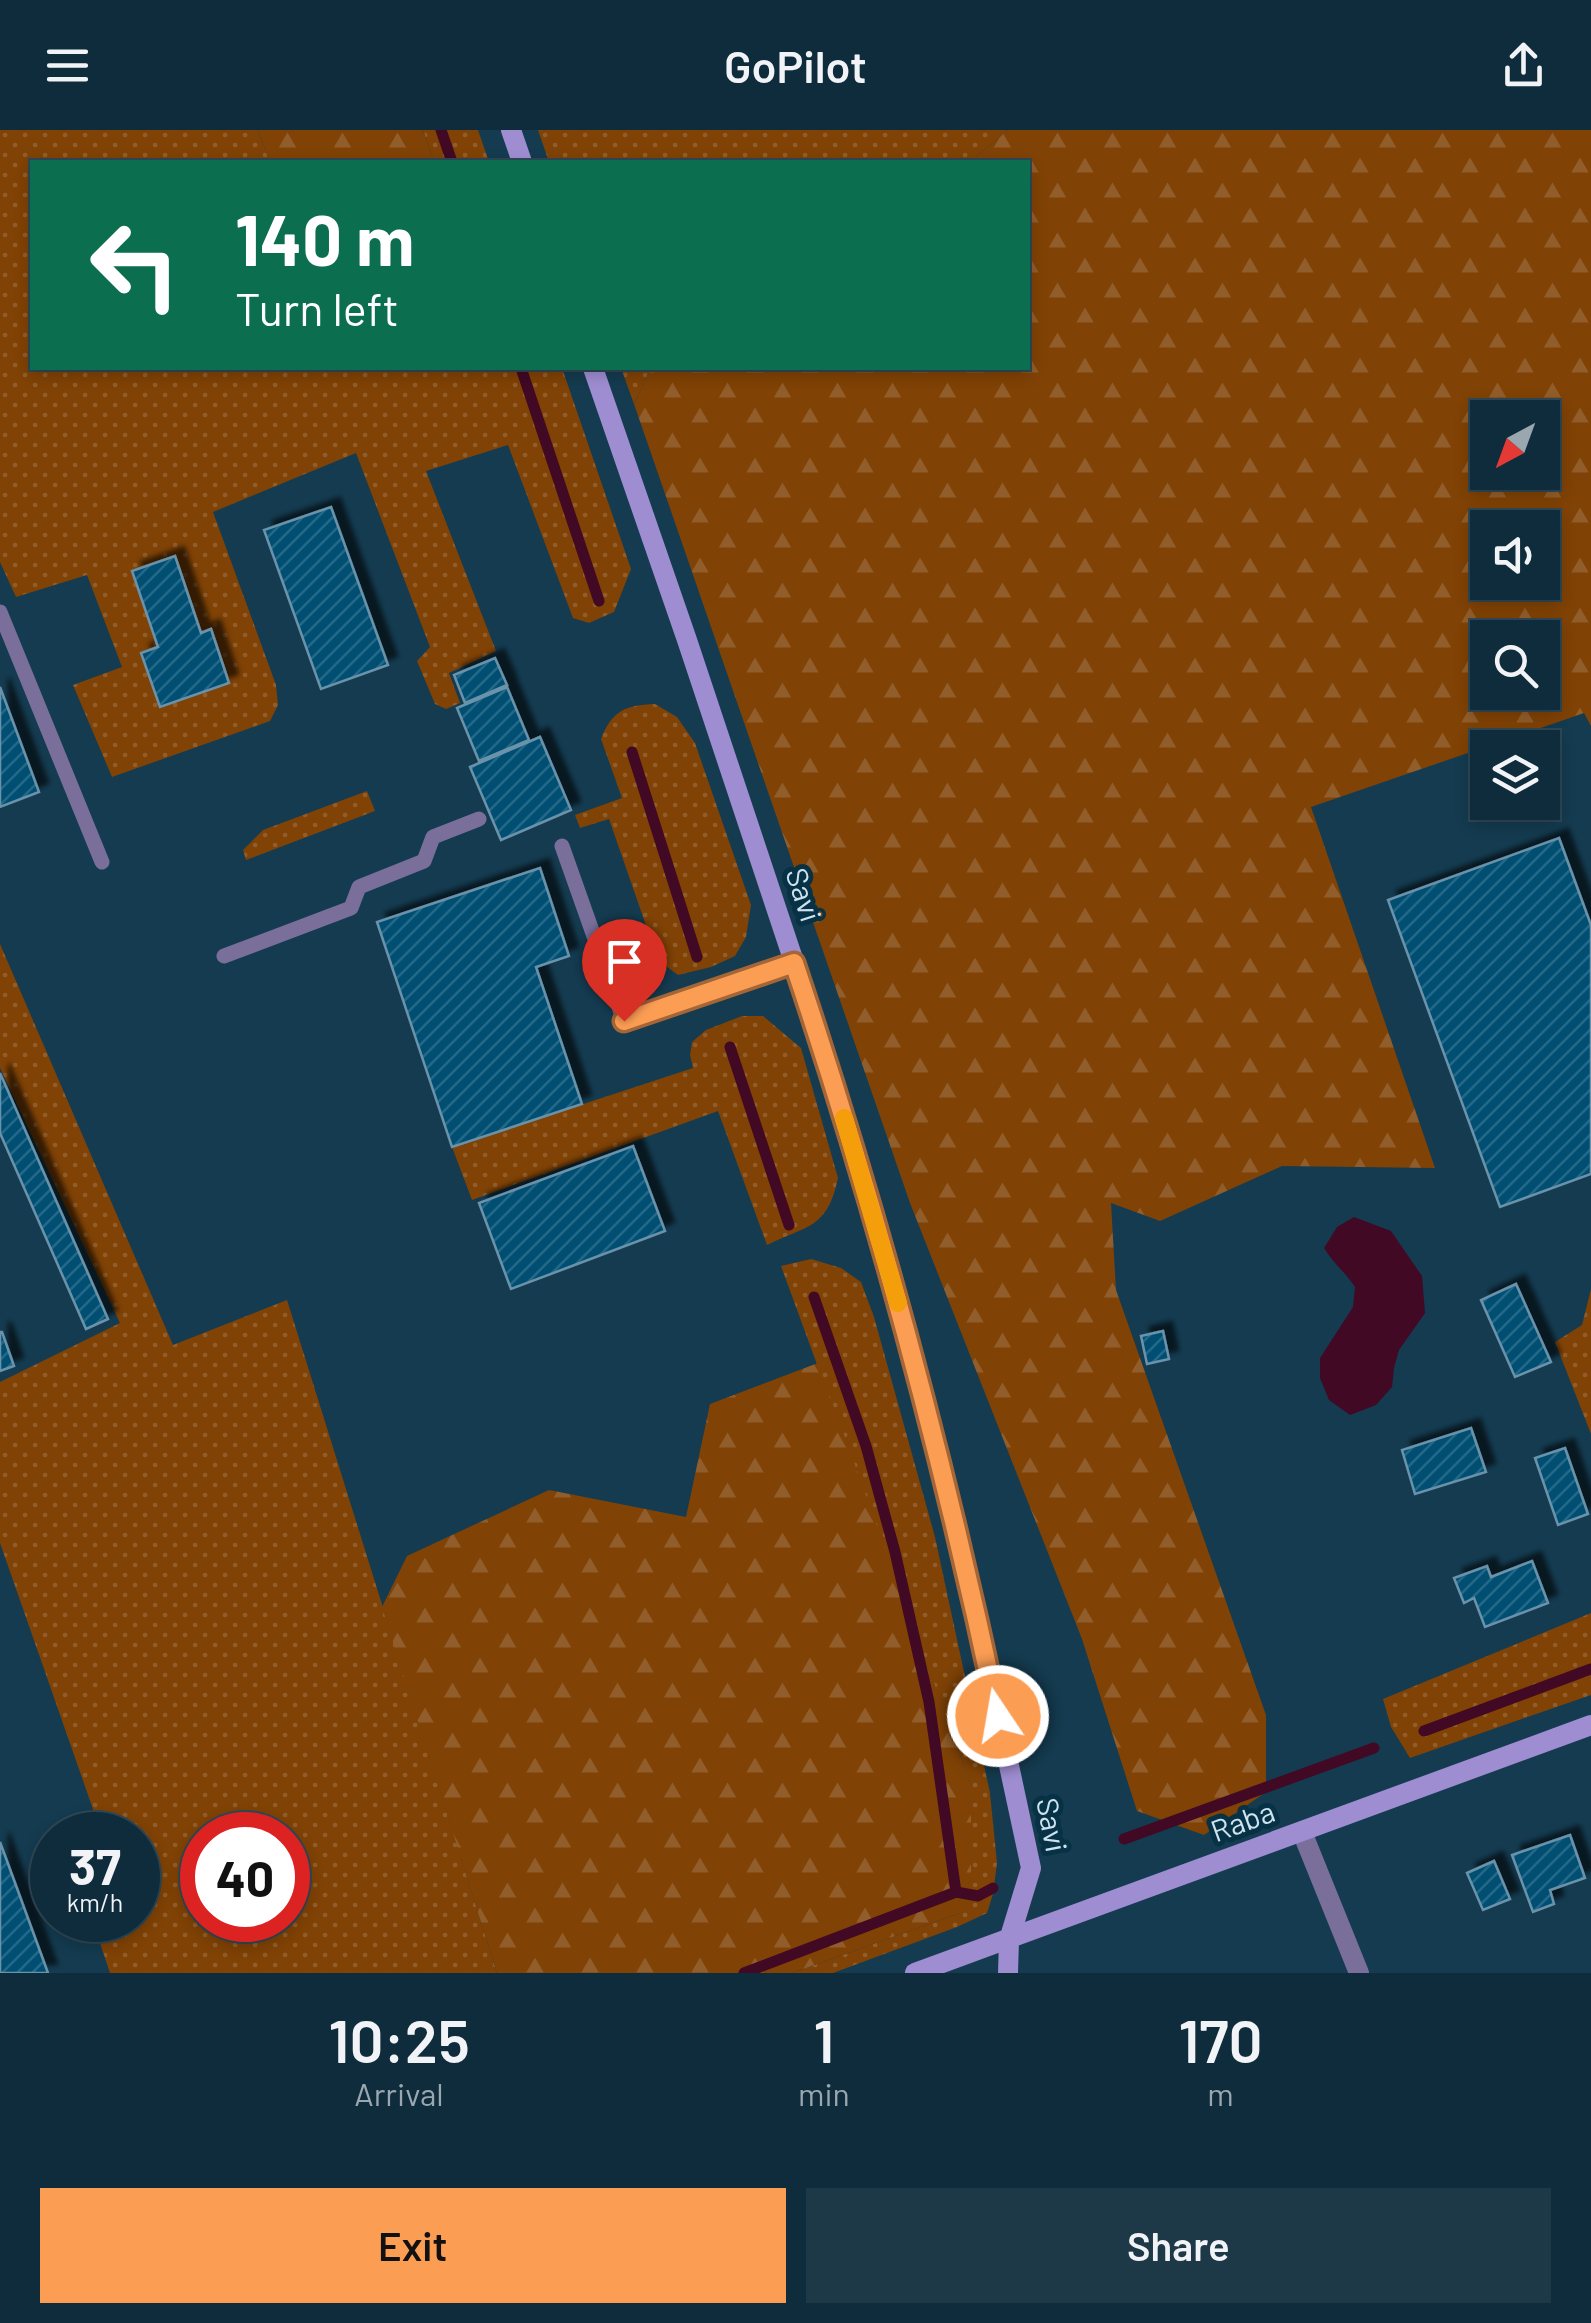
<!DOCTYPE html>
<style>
:root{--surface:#0f2c3c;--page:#1d3847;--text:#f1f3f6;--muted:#9ba7af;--line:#2f4856;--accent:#fc9d54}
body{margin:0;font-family:Barlow,sans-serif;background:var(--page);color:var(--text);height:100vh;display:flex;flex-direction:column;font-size:38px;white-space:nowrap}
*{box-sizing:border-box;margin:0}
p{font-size:32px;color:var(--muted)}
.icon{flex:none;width:55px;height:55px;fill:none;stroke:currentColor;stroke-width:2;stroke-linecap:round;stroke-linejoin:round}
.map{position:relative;height:1843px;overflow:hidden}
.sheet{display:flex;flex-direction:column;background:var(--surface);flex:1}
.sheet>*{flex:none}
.guide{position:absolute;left:30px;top:30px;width:1000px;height:210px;border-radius:0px;box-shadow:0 5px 15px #0003,0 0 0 2px var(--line);background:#0b6e4f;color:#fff;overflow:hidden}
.needle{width:65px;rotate:221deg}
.controls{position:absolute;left:1470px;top:270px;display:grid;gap:20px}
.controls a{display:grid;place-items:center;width:90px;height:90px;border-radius:0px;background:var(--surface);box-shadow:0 5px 15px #0003,0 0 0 2px var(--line);font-size:50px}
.speed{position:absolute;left:30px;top:1682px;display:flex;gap:20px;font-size:50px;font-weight:700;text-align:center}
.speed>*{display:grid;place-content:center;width:130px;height:130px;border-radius:50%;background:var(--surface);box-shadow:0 5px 15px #0003,0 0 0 2px var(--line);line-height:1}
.speed small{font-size:25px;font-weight:400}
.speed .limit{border:15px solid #d22;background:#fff;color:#111}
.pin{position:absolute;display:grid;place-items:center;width:85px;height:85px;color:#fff;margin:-102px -42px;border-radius:50% 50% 50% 0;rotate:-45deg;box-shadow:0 0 10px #0007}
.pin .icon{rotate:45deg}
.me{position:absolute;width:110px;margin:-55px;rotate:348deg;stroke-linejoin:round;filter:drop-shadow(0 0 8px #0008)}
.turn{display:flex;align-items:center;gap:35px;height:210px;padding:0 40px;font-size:45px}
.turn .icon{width:130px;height:130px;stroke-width:2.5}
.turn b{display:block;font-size:70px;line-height:85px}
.eta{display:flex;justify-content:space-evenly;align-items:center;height:170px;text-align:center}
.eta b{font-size:60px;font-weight:600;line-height:70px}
.primary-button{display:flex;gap:20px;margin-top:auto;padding:20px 40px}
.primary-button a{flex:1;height:115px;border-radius:0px;background:var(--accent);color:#111;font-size:40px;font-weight:600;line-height:115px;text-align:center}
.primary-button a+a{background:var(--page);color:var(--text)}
header{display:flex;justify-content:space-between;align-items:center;height:130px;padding:0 40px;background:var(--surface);font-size:45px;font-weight:600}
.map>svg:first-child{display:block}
.grass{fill:url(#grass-dots);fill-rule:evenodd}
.forest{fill:url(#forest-firs);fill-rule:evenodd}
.water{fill:#410924}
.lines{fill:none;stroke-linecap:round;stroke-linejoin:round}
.stream{stroke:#410924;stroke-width:11}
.building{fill:url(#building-hatch);stroke:#6a92aa;stroke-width:2.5;filter:url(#shadow)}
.lane{stroke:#7a6f9a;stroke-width:15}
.street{stroke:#7a6f9a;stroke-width:20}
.secondary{stroke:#9f8dd2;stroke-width:20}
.route-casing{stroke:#a46637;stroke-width:25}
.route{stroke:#fc9d54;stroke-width:18}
.slow{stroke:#f59e0b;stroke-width:18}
.labels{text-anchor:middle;stroke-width:10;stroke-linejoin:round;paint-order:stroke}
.street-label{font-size:30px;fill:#cee3f0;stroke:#073145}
</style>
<header><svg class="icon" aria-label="menu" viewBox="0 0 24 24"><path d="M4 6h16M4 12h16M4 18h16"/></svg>GoPilot<svg class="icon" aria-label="share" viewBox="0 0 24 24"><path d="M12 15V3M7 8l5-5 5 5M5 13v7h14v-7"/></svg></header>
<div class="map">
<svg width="1591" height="1843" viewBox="0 0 1591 1843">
<defs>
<pattern id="grass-dots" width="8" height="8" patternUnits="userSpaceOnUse" patternTransform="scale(2.5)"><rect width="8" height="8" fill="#804205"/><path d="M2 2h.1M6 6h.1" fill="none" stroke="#915d2a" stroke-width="1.8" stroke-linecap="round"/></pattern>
<pattern id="forest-firs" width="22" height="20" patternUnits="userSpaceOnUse" patternTransform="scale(2.5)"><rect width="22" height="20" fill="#804205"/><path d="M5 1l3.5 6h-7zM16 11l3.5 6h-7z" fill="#915d2a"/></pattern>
<pattern id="building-hatch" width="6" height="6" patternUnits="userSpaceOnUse" patternTransform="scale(2.5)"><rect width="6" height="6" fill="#005073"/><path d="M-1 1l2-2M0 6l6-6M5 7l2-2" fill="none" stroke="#246987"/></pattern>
<filter id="shadow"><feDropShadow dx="9" dy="-9" stdDeviation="2.5" flood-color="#0009"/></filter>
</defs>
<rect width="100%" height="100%" fill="#143b50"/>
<path class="grass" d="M 0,0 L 258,0 L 270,32 L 32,32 L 32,238 L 562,238 L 631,439 L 614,482 L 589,493 L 573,488 L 508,315 L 426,341 L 496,521 L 449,543 L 460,573 L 446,579 L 435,574 L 417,531 L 430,517 L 356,323 L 213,382 L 276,555 L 278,575 L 270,591 L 112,647 L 73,555 L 122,537 L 87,445 L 16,467 L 0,432 Z
M 423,0 L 478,0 L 489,32 L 434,32 Z
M 538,0 L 1008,0 L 970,32 L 549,32 Z
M 621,238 L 651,238 L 634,274 Z
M 655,574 L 677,587 L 695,613 L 751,775 L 746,807 L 735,826 L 711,837 L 678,845 L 658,830 L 609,689 L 580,698 L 575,685 L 622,668 L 601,609 C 612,581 625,575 655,574 Z
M 367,661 L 375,681 L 246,730 L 243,720 L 263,700 Z
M 0,814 L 173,1215 L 287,1170 L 497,1843 L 110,1843 L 95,1798 L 99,1790 L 138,1790 L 138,1705 L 102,1705 L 0,1413 L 0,1252 L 120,1193 L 0,938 ZM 202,1705 L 288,1705 L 288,1790 L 202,1790 Z
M 742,886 L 763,886 L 801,918 L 838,1048 C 827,1099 808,1095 767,1115 L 718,981 L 472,1070 L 452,1017 L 693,938 L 690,925 L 692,912 L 706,900 Z
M 811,1129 L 841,1138 L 861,1152 L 874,1187 L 935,1407 L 990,1663 L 997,1733 L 993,1764 L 987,1783 L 957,1797 L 833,1843 L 792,1843 L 960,1783 L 971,1655 L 781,1136 Z
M 1591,1159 L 1591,1304 L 1555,1212 L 1582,1195 Z
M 1591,1483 L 1591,1565 L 1410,1628 L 1391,1597 L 1383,1569 Z"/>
<path class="forest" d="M 258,0 L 423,0 L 434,32 L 270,32 Z
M 1008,0 L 1591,0 L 1591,596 L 1584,583 L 1311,677 L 1435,1038 L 1282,1036 L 1160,1091 L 1111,1073 L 1116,1160 L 1266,1585 L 1266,1662 L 1204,1705 L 1137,1681 L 1082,1509 L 910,1073 L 634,274 L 651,238 L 1028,238 L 1028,32 L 970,32 ZM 1488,288 L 1542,288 L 1542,342 L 1488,342 ZM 1488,398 L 1542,398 L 1542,452 L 1488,452 ZM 1488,508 L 1542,508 L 1542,562 L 1488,562 Z
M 818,1233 L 971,1655 L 971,1767 L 960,1783 L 792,1843 L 497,1843 L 382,1477 L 407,1426 L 549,1360 L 686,1387 L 710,1274 Z"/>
<path class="water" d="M 1354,1087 L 1391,1101 L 1422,1146 L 1425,1183 L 1399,1220 L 1394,1238 L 1392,1257 L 1376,1275 L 1350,1285 L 1329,1270 L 1320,1248 L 1320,1228 L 1353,1177 L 1355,1157 C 1346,1143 1333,1133 1324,1118 L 1337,1097 Z"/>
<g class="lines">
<path class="stream" d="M 441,0 L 452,32
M 521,238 L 599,471
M 632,622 L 697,827
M 730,917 L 789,1095
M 814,1167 L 866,1316 L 895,1422 L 929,1572 L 956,1762
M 1424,1601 L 1591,1539
M 1124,1709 L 1374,1618
M 744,1843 L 956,1762 L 978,1766 L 993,1758"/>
</g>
<path class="building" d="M 331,377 L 388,535 L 321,559 L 264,400 Z
M 175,426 L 201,503 L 211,499 L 229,553 L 160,577 L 141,523 L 158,517 L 132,441 Z
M 495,528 L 507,555 L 465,573 L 454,545 Z
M 0,557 L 39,662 L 0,677 Z
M 507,557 L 529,610 L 479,631 L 457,578 Z
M 540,607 L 571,680 L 501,710 L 470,637 Z
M 1559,708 L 1591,795 L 1591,1044 L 1500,1077 L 1388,770 Z
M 540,738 L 569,826 L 536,837 L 582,974 L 452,1017 L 377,792 Z
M 0,943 L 108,1189 L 86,1199 L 0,1003 Z
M 633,1016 L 665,1101 L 511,1159 L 479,1073 Z
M 1516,1154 L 1551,1232 L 1515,1247 L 1481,1170 Z
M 1163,1201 L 1169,1229 L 1147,1234 L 1141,1206 Z
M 0,1202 L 2,1202 L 14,1236 L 0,1241 Z
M 1471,1298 L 1486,1342 L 1415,1364 L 1402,1320 Z
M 1565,1318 L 1588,1384 L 1558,1395 L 1535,1328 Z
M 1532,1431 L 1548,1473 L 1485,1497 L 1474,1468 L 1464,1473 L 1454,1448 L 1487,1436 L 1491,1447 Z
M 1570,1705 L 1585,1748 L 1550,1760 L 1554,1774 L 1533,1782 L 1512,1725 Z
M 0,1712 L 48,1843 L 0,1843 Z
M 1494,1731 L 1510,1769 L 1483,1780 L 1467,1743 Z"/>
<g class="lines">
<path class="lane" d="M 0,482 L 102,732
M 562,716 L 624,891 L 794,833
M 224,826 L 351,778 L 359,757 L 424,731 L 433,707 L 479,689"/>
<path class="street" d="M 1302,1702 L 1359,1843"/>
<path class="secondary" d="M 511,0 L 522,32
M 593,238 L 687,510 L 830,940 L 920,1252 L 966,1435 L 1031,1738 L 1009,1810 L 1008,1843
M 915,1843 L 1591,1595"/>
</g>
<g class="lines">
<defs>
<path id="route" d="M 624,891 L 794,833 C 877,1080 944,1331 998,1586"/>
</defs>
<use href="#route" class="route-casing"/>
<use href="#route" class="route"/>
<path class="slow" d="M 844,988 L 898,1173"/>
</g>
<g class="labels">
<g class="street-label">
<text transform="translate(803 765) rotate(72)" y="10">Savi</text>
<text transform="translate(1243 1692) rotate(-20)" y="10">Raba</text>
<text transform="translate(1051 1695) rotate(79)" y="10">Savi</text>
</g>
</g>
</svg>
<div class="controls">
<a><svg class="needle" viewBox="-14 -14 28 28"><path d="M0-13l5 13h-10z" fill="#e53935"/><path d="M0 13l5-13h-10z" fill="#9ba7af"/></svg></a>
<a><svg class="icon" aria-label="sound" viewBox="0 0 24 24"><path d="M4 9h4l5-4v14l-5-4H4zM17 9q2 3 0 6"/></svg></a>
<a><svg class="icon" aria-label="search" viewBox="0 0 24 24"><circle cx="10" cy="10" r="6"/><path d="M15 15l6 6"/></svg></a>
<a><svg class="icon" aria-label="layers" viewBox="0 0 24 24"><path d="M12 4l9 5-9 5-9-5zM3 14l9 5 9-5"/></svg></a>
</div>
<div class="speed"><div>37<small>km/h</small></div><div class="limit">40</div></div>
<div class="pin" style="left:624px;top:891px;background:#d93025"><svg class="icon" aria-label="arrive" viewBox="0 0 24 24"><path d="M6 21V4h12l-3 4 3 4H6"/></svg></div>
<svg class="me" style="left:998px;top:1586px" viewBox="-20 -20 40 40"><circle r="17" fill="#fc9d54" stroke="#fff" stroke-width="3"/><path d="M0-11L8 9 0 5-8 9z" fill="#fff"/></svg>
<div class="guide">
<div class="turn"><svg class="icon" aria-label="left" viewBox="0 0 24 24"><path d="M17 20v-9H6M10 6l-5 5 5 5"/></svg><div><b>140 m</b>Turn left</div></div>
</div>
</div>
<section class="sheet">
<div class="eta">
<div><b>10:25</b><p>Arrival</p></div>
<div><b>1</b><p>min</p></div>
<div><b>170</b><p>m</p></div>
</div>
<div class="primary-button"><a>Exit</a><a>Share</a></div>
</section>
